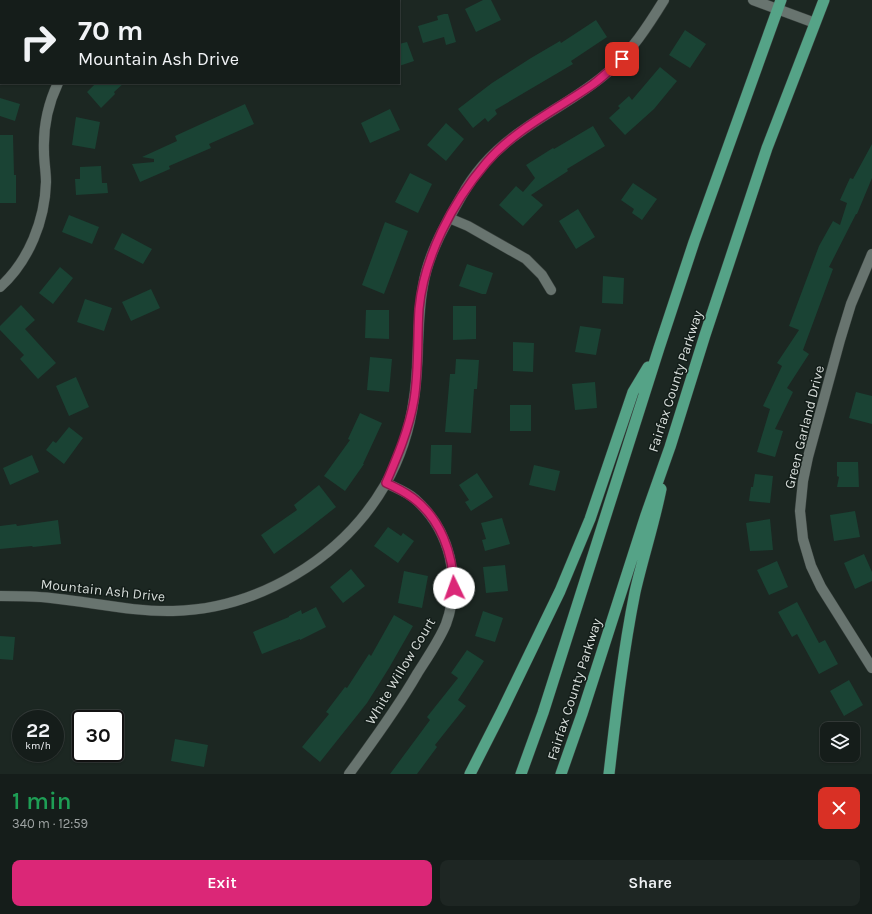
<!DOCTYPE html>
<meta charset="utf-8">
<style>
:root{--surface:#151d1a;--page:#1e2623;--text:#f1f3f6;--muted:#9da2a2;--line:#343b39;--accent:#db2777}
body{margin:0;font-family:Karla,sans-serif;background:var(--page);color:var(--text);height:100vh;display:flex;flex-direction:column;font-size:15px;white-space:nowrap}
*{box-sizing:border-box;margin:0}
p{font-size:13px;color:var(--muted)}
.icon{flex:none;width:22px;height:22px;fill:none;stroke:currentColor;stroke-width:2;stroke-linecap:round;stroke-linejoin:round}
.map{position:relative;height:774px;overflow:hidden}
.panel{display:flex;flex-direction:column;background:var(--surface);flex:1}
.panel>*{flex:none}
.hud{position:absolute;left:0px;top:0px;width:400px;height:84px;box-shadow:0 1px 3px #0004,0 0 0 1px var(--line);background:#151d1a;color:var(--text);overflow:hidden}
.controls{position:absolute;left:820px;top:722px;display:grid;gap:8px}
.controls a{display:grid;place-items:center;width:40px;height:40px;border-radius:8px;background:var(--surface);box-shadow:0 1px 3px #0004,0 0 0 1px var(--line);font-size:20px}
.speed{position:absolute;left:12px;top:710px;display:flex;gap:8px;font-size:20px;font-weight:700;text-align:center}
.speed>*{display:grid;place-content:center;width:52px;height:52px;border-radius:50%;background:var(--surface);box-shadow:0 1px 3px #0004,0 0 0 1px var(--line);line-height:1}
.speed small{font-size:10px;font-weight:400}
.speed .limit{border:2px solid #111;border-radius:6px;background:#fff;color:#111}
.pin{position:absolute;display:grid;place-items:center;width:34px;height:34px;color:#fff;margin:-17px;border-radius:8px;box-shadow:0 2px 6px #0006}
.me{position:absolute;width:44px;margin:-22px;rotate:357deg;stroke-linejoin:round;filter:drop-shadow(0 0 3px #0008)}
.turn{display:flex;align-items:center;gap:14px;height:84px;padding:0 12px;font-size:18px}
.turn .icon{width:52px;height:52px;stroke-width:2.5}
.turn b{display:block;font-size:28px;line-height:34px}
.round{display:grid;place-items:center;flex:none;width:42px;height:42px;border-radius:8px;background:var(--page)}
.headline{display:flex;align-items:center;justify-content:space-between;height:68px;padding:0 12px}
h1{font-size:24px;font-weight:600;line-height:30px;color:#1e9e55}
.action{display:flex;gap:8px;margin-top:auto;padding:8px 12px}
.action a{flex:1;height:46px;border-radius:8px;background:var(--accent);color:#fff;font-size:16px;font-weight:600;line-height:46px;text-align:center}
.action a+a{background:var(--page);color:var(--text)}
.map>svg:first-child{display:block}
.building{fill:#1a4334}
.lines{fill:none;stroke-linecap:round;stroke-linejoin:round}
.minor-casing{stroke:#38403d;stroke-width:11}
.tertiary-casing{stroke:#38403d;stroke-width:11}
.trunk-casing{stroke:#38403d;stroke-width:12}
.minor{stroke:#68746f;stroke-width:10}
.tertiary{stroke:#68746f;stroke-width:10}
.trunk{stroke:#55a387;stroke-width:11}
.route-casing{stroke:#8e194d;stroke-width:10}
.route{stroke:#db2777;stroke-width:7}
.labels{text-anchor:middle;stroke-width:3;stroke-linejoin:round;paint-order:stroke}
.street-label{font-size:14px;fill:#d6dcd9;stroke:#131d19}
</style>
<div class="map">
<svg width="872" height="774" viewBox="0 0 872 774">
<rect width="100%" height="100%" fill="#1c2722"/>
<path class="building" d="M 483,0 L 491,0 L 501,20 L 476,32 L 465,9 Z
M 444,14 L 448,14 L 456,42 L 446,45 L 444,37 L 423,43 L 418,26 L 438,20 L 437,16 Z
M 596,20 L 607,37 L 571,61 L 573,64 L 495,110 L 497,114 L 488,122 L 485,118 L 473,128 L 458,109 L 492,83 L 531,58 L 560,41 L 561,43 Z
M 685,30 L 706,44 L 690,68 L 669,55 Z
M 407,42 L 414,61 L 399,66 L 399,44 Z
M 660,67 L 677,81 L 654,109 L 625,135 L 609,118 L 620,108 L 618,106 L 629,96 L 632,100 Z
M 96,83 L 124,83 L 114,92 L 115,94 L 101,108 L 87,92 Z
M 0,98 L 20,104 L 15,121 L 0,116 Z
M 245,104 L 254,124 L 209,144 L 211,148 L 169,166 L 170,169 L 140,182 L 132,164 L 154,162 L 154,159 L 142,157 L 177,141 L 175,136 Z
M 390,109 L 400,130 L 370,143 L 361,123 Z
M 76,117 L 100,122 L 95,149 L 72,145 Z
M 446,123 L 464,139 L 446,161 L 427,145 Z
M 593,126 L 605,146 L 567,169 L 568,171 L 531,195 L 543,205 L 523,226 L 499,205 L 516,186 L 523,192 L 535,178 L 526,165 L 553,148 L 554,149 Z
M 0,135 L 13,135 L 14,175 L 16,175 L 16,203 L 0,203 Z
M 872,144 L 872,178 L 857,214 L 856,214 L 829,267 L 833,269 L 803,350 L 809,354 L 787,388 L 793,392 L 775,429 L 783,431 L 775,457 L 757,452 L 770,409 L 763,406 L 782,366 L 777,363 L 799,330 L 789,326 L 819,246 L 833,221 L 840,225 L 847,203 L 840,200 L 850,178 L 853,179 Z
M 101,166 L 102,183 L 107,183 L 108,193 L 76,195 L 75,179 L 80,179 L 80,167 Z
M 410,173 L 432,184 L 418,213 L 395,202 Z
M 633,183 L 657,199 L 642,220 L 632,213 L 634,209 L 621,200 Z
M 578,209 L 595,237 L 576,249 L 559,221 Z
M 69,215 L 99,227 L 92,244 L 62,232 Z
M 385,222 L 408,231 L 384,294 L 362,285 Z
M 122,233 L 152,249 L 143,264 L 114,249 Z
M 467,264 L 493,273 L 486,294 L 482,294 L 459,286 Z
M 60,267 L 73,278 L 53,304 L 39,293 Z
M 603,276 L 624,278 L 623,304 L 602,303 Z
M 151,289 L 160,308 L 131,321 L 122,302 Z
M 85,299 L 112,308 L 104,331 L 77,322 Z
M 21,305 L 35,320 L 25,329 L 56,363 L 38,379 L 20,359 L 24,355 L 0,330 L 0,326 Z
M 453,306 L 476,306 L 476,339 L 453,340 Z
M 366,310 L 389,310 L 389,339 L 365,338 Z
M 580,326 L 601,329 L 596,355 L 575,352 Z
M 513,342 L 534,343 L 533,372 L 513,371 Z
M 370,357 L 392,359 L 389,392 L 367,390 Z
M 456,359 L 479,360 L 477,389 L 474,389 L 471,433 L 445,432 L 450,374 L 455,374 Z
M 76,377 L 89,407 L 69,416 L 56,386 Z
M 595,382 L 597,408 L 575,410 L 572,384 Z
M 856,392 L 872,396 L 872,424 L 849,418 Z
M 510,405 L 531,405 L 531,431 L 510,431 Z
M 360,413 L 382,423 L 363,464 L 364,464 L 345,491 L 324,476 L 350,440 L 348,439 Z
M 69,427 L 83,438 L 64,464 L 46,450 L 53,441 L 56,443 Z
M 431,445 L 452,445 L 451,474 L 430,474 Z
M 32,455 L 39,472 L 10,485 L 3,468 Z
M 837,462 L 858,462 L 859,487 L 837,487 L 839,477 L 837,476 Z
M 534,465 L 560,471 L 555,491 L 529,485 Z
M 477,473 L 493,497 L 471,511 L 465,502 L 469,500 L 459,485 Z
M 755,474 L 773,476 L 770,503 L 749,501 L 751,487 L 753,487 Z
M 319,485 L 336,507 L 303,533 L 274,554 L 261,535 L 297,510 L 294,505 Z
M 855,511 L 860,537 L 834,541 L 830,515 Z
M 502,518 L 510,544 L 485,551 L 482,540 L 486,539 L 481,523 Z
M 770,519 L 773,550 L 750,551 L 746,523 Z
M 58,520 L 61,544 L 33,547 L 32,546 L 0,549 L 0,526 L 16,524 L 17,526 Z
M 388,527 L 401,536 L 403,533 L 414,541 L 398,563 L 374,546 Z
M 864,554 L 872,572 L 872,581 L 855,589 L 844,563 Z
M 777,561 L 788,587 L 769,595 L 757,570 Z
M 505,565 L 508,591 L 486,593 L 483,567 Z
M 351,569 L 365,586 L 343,603 L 330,587 Z
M 404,571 L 428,576 L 422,608 L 398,603 Z
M 797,602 L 819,643 L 825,640 L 838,664 L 819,674 L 797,634 L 792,637 L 778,612 Z
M 316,607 L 326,627 L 300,640 L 300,639 L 262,654 L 253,632 L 289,617 L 289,616 L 301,610 L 302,614 Z
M 483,611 L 503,618 L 495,642 L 475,636 Z
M 394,615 L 413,626 L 389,668 L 367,703 L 320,762 L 302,747 L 329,714 L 326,712 L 345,687 L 347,688 L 369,654 L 371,656 Z
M 0,636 L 15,637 L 13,660 L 0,659 Z
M 467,650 L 484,661 L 458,700 L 466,706 L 435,745 L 437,747 L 417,774 L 390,774 L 430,720 L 427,717 L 458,678 L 451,673 Z
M 849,680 L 863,705 L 844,716 L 830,691 Z
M 175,739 L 208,745 L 204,767 L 171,761 Z"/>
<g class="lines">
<defs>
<path id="minor" d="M 85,0 L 86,1
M 168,1 L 171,0
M 449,218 L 468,226 L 526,259 L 542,275 L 551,290
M 872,254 L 851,304 L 840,340 L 808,457 L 803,481 L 800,511 L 803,539 L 811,566 L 821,587 L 872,668
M 0,287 C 29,261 45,220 46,182 C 46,172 44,162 44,152 C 43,128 48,104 58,83
M 0,596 C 17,596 34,596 51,598 C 92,602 132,612 173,611 C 258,609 342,559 385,485 C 400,459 410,428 414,398 C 420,361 416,323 423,286 C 428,254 445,225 461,197 C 475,171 498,147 523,130 C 551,110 582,95 608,72 C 631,52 648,26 664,0
M 349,774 C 373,741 397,709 417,674 C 427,658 439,641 446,624 C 462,580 450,530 415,499 C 407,492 396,488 386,483"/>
<path id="tertiary" d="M 753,0 L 815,23"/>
<path id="trunk" d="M 470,774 L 502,711 L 560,591 L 590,519 L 633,392 L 648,367
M 521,774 L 543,713 L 659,348 L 694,242 L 781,0
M 561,774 L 582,714 L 646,515 L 670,447 L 705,335 L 767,148 L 824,0
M 609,774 C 616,713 623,652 635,592 C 643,557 654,524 661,489"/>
</defs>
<use href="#minor" class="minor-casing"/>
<use href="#tertiary" class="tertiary-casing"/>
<use href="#trunk" class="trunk-casing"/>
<use href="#minor" class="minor"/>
<use href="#tertiary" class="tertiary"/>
<use href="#trunk" class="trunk"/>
</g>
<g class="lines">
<defs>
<path id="route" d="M 454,588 C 453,554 441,519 413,498 C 405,492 395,487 386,483 C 398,455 409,429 414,400 C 419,370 417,340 419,309 C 424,257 452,203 486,163 C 515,129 556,110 592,85 C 603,77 612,68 622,59"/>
</defs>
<use href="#route" class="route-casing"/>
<use href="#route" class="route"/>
</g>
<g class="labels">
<g class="street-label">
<text transform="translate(675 381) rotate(-72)" y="5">Fairfax County Parkway</text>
<text transform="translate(804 427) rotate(-76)" y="5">Green Garland Drive</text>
<text transform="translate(103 590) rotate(6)" y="5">Mountain Ash Drive</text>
<text transform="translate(400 671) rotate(-59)" y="5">White Willow Court</text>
<text transform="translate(574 689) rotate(-72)" y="5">Fairfax County Parkway</text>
</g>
</g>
</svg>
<div class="controls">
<a><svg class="icon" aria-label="layers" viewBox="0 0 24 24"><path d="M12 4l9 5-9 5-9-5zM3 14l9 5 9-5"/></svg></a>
</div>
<div class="speed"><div>22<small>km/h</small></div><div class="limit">30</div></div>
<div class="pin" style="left:622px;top:59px;background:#d93025"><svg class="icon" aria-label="arrive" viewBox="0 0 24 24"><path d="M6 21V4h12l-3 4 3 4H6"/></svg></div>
<svg class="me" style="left:454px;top:588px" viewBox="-20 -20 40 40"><circle r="19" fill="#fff"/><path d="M0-13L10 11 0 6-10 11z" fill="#db2777"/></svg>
<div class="hud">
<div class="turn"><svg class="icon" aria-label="right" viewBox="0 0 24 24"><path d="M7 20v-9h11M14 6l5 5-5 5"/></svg><div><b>70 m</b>Mountain Ash Drive</div></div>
</div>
</div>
<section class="panel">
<div class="headline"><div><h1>1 min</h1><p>340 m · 12:59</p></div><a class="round" style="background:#d93025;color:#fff"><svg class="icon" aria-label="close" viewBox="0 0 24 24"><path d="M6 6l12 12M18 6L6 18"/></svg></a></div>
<div class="action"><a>Exit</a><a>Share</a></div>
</section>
